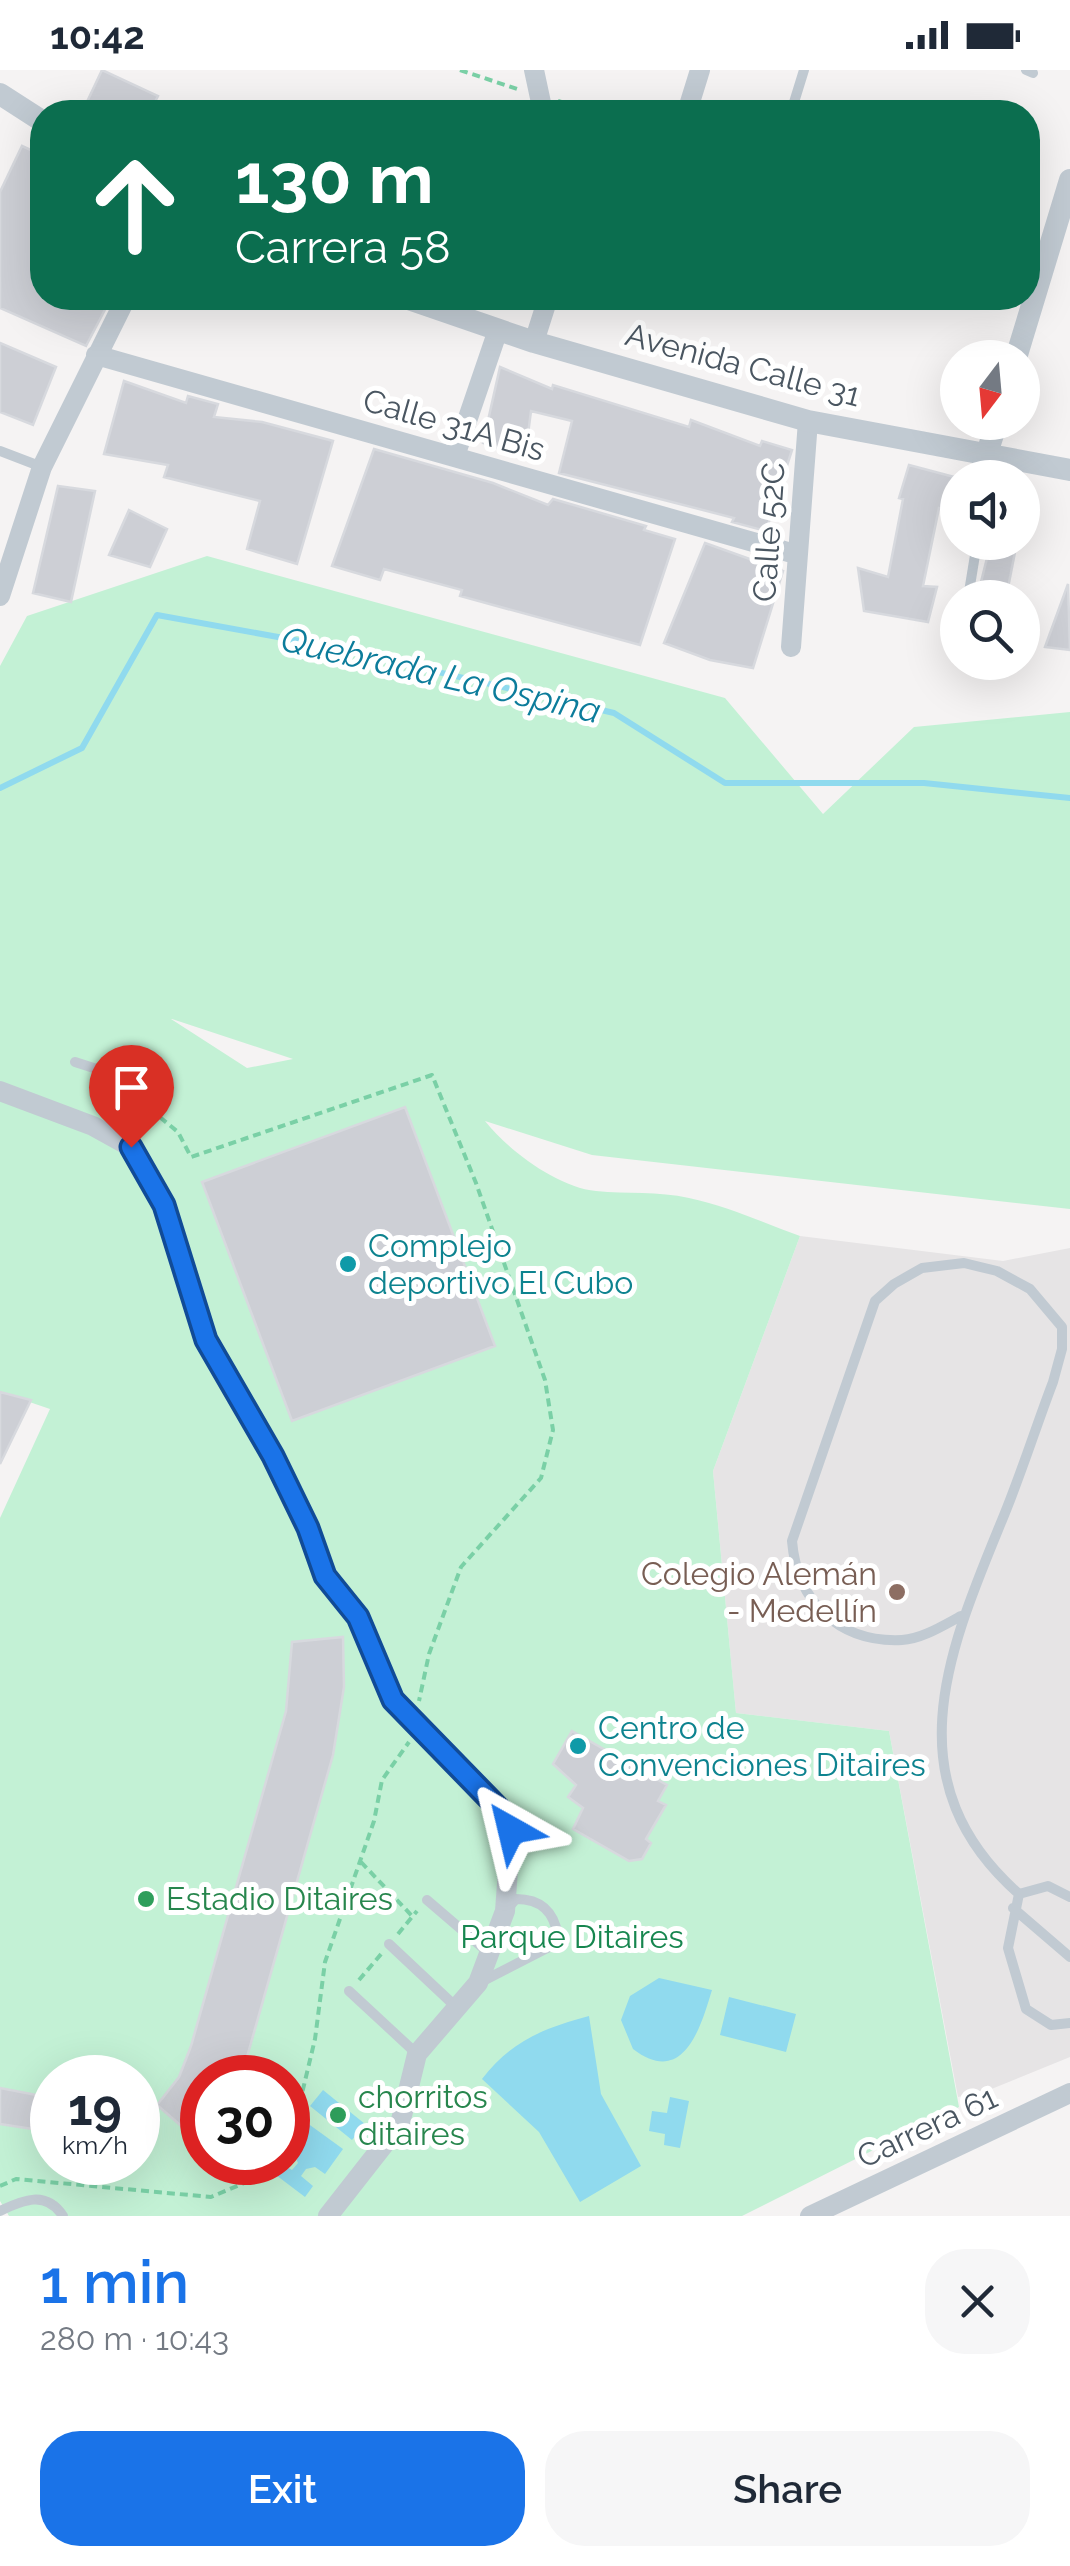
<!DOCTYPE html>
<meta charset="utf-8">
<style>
:root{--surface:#fff;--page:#f6f6f7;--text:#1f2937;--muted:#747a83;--accent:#1a73e8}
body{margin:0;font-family:Raleway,sans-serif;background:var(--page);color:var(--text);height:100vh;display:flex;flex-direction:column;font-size:38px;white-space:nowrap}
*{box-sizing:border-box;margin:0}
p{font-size:32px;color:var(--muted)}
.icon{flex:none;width:55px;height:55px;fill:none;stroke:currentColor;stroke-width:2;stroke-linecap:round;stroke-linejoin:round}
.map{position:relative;height:2146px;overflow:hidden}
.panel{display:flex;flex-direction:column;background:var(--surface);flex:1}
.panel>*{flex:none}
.top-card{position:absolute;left:30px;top:30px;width:1010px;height:210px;border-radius:40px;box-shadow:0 10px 40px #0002;background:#0b6e4f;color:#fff;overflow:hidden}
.needle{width:65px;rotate:196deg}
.controls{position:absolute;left:940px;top:270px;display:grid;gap:20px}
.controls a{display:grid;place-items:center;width:100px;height:100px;border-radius:50%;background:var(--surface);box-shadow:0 10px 40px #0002;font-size:50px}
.speed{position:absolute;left:30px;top:1985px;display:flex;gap:20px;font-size:50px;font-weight:700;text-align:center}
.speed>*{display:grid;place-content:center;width:130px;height:130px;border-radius:50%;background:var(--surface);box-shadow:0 10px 40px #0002;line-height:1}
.speed small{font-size:25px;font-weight:400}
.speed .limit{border:15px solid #d22;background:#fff;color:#111}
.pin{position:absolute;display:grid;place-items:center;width:85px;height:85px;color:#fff;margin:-102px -42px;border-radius:50% 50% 50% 0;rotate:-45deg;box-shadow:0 0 10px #0007}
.pin .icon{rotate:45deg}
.me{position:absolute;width:110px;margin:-55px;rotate:323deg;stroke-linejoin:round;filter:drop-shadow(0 0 8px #0008)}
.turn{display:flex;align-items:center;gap:35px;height:210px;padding:0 40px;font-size:45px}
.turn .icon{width:130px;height:130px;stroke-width:2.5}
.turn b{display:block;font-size:70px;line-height:85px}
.round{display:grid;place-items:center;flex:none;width:105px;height:105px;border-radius:40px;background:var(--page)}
.summary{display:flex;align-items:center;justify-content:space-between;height:170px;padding:0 40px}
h1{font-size:60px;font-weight:600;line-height:75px;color:var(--accent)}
.cta{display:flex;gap:20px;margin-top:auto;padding:20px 40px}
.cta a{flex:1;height:115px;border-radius:40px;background:var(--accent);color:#fff;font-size:40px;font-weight:600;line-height:115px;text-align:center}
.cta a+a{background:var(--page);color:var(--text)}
.status{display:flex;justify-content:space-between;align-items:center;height:70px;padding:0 50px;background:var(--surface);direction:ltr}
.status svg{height:28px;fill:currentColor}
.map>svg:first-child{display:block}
.education{fill:#e6e4e5}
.green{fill:#c3f1d5;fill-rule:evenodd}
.water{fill:#90daee}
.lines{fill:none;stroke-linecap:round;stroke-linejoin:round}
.stream{stroke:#90daee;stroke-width:6}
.building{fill:#cdcfd5;stroke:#d7d9de;stroke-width:2.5}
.path{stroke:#7ad0a6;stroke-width:4;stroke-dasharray:8 5;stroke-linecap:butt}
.service{stroke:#c1cad2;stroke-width:10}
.minor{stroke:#c1cad2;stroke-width:20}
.tertiary{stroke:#c1cad2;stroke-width:22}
.route-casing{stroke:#114b97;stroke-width:25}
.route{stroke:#1a73e8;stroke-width:18}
.culture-dot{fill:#0f9aa8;stroke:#fff;stroke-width:4}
.education-dot{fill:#8d6e63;stroke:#fff;stroke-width:4}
.leisure-dot{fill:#2e9e5b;stroke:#fff;stroke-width:4}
.labels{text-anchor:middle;stroke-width:10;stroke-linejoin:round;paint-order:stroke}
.street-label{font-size:32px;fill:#4a5661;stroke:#fff}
.culture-label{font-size:32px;fill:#0d838f;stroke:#fff;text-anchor:start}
.education-label{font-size:32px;fill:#785e54;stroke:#fff;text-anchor:end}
.leisure-label{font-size:32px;fill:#27864d;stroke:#fff;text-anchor:start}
.park-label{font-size:32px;fill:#17864f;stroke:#fff}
.water-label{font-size:35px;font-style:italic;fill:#0c7c9b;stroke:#fff}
</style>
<div class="status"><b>10:42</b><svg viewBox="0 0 49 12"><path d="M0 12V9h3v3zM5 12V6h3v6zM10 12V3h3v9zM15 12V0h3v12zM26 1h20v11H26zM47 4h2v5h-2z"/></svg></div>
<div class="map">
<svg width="1070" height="2146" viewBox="0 0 1070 2146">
<rect width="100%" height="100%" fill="#f5f3f3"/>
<path class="education" d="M 800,1166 L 1003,1191 L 1070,1178 L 1070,1987 L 989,2020 L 958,2027 L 889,1661 L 736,1643 L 713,1401 Z"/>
<path class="green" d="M 207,486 L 725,628 L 823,744 L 914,657 L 1070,642 L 1070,1139 L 592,1085 L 485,1051 C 508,1080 557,1117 596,1121 C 627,1124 658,1121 689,1128 C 727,1136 764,1153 800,1166 L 713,1401 L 736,1643 L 889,1661 L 959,2037 L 742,2146 L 9,2146 L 0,2131 L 0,1448 L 50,1339 L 0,1322 L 0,596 L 27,546 ZM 171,949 L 172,949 L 293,989 L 247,998 ZM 52,2008 L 138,2008 L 138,2092 L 52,2092 ZM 202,2008 L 288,2008 L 288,2092 L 202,2092 Z"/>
<path class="water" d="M 659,1908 L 712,1920 C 701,1956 684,2018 633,1979 L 621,1950 L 630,1926 Z
M 729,1927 L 796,1944 L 786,1982 L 720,1965 Z
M 589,1946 L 601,2024 L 641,2096 L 580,2132 L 539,2062 L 482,2009 C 511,1971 544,1958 589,1946 Z
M 323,2020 L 365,2054 L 352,2070 L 310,2036 Z
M 670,2027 L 689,2031 L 680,2078 L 664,2075 L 665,2064 L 649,2061 L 652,2041 L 667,2043 Z
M 303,2050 L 343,2079 L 325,2104 L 315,2097 L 306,2099 L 301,2106 L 313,2116 L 305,2127 L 272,2102 L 280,2093 L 292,2100 L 298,2093 L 288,2071 Z"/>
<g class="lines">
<path class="stream" d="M 0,718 L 82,678 L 157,545 L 322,575 L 614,643 L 725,713 L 924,713 L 1070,728"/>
</g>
<path class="building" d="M 102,0 L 158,26 L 156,30 L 180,42 L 101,42 L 86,34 Z
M 22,76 L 42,85 L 42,228 L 111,228 L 86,276 L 0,238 L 0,122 Z
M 0,273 L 56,297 L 33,355 L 0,342 Z
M 500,297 L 552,319 L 553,315 L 689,357 L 691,350 L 760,376 L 762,371 L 792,380 L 766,461 L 732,452 L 734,448 L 559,403 L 572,351 L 531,341 L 525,387 L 483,373 Z
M 124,311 L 186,333 L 188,326 L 218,334 L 214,347 L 262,352 L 333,371 L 297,494 L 247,479 L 260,431 L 164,407 L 168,395 L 104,384 Z
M 374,379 L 493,413 L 548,435 L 553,429 L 646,456 L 644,460 L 675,469 L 640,575 L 460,526 L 462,520 L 384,499 L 380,510 L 332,496 Z
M 909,395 L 958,408 L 958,443 L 939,438 L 923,516 L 937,517 L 928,552 L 864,541 L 858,498 L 888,507 L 903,429 L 899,428 Z
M 58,416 L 95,421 L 71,532 L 33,523 Z
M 129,440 L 167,459 L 150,497 L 109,485 Z
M 991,472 L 1017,472 L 1006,528 L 977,528 Z
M 705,473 L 783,501 L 753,598 L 710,590 L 664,573 Z
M 1068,514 L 1070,580 L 1045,577 Z
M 405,1037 L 495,1276 L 292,1351 L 202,1112 Z
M 0,1322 L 31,1330 L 0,1394 Z
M 343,1567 L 344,1617 L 333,1685 L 241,2008 L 202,2008 L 202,2074 L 157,2035 L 179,2007 L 191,1976 L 286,1641 L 292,1572 Z
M 572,1661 L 667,1715 L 658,1731 L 666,1735 L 646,1769 L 651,1773 L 642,1789 L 629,1791 L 573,1759 L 583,1738 L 568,1727 L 576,1715 L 553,1694 Z
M 0,2018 L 52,2028 L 52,2062 L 0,2054 Z"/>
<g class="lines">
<path class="path" d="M 460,0 L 520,20
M 558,31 L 597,42
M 150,1039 L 178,1062 L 191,1087 L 432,1005 L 476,1113 L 545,1310 L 553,1360 L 541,1408 L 461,1497 L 429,1584 L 419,1631
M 361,1792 L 413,1847
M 398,1864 L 417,1841
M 359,1910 L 382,1883
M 288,2057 L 299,2036 L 315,1969 L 325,1892 L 374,1751 L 382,1710 L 409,1672
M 0,2116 L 16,2109 L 211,2127 L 256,2108 L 267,2092"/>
<path class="service" d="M 1026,0 L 1033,3
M 791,42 L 804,0
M 0,381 L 42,397
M 998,408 L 1001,387
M 968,528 L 975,485 L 982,472
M 75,992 L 128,1009 L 136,1040 L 131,1076
M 961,1546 C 944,1555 922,1569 902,1570 C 838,1573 797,1531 792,1471 L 875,1231 L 894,1214 L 922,1198 L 964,1193 L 997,1201 L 1030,1219 L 1062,1257 L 1062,1279 L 1053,1312 C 1035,1359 1020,1408 1000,1455 C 947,1584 893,1713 1019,1824
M 1070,1827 L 1048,1816 L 1019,1824 L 1008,1878 L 1026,1939 L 1051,1955 L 1070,1953
M 427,1830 L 490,1884
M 1013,1838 L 1070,1887
M 389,1874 L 455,1936
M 479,1913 L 551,1876 L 558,1866 C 554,1842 542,1829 516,1829 L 508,1838
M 349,1921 L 417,1984
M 0,2141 C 23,2130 46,2120 63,2146"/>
<path class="minor" d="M 534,0 L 543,42
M 687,42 L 700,0
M 534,272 L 548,228
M 96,285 L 795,484
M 455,386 L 498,260
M 0,526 L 42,397 L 126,228
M 791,577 L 808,351
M 0,1021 L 93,1056 L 131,1077 L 163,1135 L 207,1270 L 273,1386 L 309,1458 L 325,1506 L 358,1547 L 393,1630 L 505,1745 L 511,1759 L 505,1841 L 478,1913 L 417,1984 L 400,2054 L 328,2146
M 810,2146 L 1070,2023"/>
<path class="tertiary" d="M 0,24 L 42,51
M 406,228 L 534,272 L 808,351 L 1070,400
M 1016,288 L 1070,110
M 987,383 L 997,352"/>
</g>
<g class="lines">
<defs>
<path id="route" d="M 131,1077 L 164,1135 L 206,1270 L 273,1386 L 308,1458 L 325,1506 L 358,1547 L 393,1630 L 505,1745 L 511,1760"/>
</defs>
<use href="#route" class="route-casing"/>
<use href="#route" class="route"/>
</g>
<g class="culture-dot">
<circle cx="348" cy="1194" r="10"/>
<circle cx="578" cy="1676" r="10"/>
</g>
<circle class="education-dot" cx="897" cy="1522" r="10"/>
<g class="leisure-dot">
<circle cx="146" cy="1829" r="10"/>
<circle cx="338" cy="2045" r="10"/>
</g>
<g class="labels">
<g class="street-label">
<text transform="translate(743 295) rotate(15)" y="11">Avenida Calle 31</text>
<text transform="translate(454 355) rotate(16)" y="11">Calle 31A Bis</text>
<text transform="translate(769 462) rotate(-86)" y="11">Calle 52C</text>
<text transform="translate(927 2057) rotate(-25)" y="11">Carrera 61</text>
</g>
<g class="culture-label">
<text x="368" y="1187">Complejo<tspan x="368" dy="37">deportivo El Cubo</tspan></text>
<text x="598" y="1669">Centro de<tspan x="598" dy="37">Convenciones Ditaires</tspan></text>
</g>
<g class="education-label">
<text x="877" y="1515">Colegio Alemán<tspan x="877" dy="37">- Medellín</tspan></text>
</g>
<g class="leisure-label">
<text x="166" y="1840">Estadio Ditaires</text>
<text x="358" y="2038">chorritos<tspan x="358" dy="37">ditaires</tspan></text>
</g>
<g class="park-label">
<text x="572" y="1878">Parque Ditaires</text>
</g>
<g class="water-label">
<text transform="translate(441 605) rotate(13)" y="12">Quebrada La Ospina</text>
</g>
</g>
</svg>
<div class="controls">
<a><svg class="needle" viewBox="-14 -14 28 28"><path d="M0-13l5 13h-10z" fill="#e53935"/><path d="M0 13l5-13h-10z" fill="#747a83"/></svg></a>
<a><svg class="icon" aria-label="sound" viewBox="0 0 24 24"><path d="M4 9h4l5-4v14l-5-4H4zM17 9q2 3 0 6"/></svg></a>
<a><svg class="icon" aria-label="search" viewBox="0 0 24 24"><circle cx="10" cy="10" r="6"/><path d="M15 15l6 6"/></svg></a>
</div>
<div class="speed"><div>19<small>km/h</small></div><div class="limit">30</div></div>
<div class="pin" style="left:131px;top:1077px;background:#d93025"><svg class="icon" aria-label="arrive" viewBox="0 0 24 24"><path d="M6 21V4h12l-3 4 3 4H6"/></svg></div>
<svg class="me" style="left:511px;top:1760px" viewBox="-20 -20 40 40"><path d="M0-17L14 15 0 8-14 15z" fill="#1a73e8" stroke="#fff" stroke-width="4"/></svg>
<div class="top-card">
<div class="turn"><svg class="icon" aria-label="ahead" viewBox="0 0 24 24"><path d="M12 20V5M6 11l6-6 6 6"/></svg><div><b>130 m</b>Carrera 58</div></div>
</div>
</div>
<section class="panel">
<div class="summary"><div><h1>1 min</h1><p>280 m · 10:43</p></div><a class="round"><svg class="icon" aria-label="close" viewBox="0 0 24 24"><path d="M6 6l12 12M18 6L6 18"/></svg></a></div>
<div class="cta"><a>Exit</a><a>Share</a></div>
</section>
